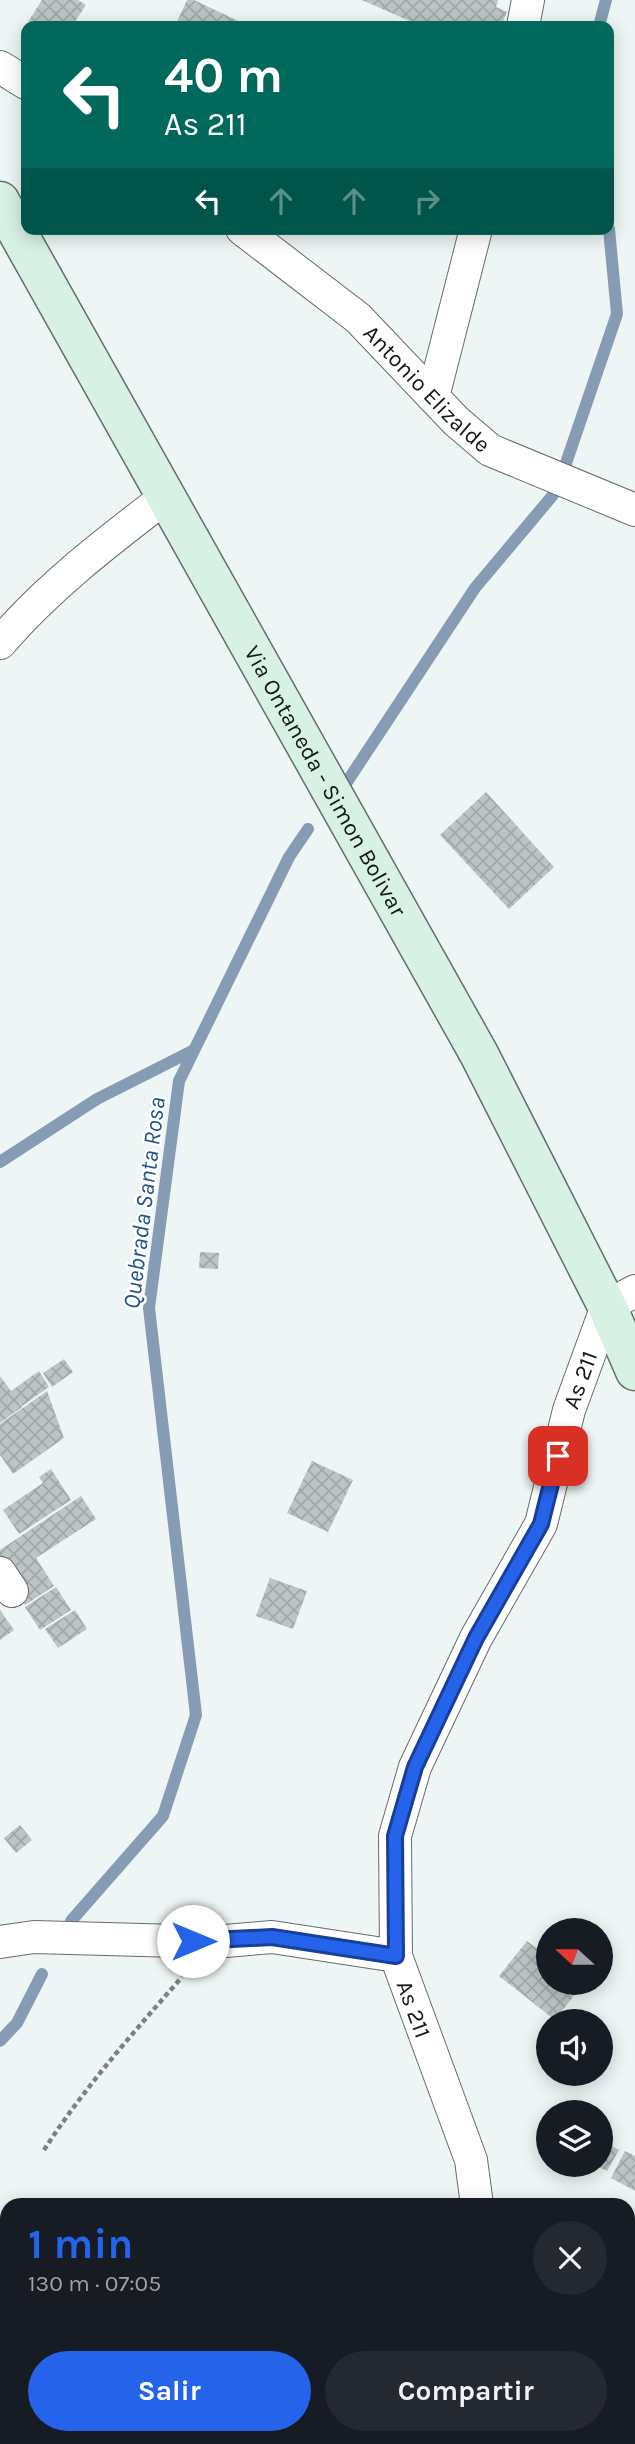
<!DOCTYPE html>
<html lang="es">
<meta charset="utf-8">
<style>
:root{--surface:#171b24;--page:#242831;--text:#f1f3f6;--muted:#9ea1a6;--accent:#2563eb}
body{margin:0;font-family:Karla,sans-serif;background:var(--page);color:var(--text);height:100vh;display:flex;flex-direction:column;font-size:26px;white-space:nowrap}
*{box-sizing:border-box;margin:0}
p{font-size:23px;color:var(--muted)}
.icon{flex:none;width:38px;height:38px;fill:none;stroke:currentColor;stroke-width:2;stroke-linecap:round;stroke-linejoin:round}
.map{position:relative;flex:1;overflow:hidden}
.panel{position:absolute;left:0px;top:2198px;width:635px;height:247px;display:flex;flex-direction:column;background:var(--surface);border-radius:21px 21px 0 0;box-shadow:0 4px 18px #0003}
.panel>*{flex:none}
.top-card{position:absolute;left:21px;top:21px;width:593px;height:214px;border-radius:14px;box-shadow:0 4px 18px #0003;background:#00695c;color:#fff;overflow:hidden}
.needle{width:46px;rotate:291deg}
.tools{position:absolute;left:536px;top:1918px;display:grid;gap:14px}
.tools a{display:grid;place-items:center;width:77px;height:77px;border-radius:50%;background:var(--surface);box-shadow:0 4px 18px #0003;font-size:35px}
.pin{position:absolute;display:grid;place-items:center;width:60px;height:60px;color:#fff;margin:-30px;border-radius:14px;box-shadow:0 4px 10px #0006}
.me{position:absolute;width:77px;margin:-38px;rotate:90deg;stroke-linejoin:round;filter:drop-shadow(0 0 5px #0008)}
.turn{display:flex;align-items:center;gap:24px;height:147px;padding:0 28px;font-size:32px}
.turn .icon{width:91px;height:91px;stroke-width:2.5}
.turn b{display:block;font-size:49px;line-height:60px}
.lanes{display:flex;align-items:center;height:66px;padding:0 28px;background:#0003;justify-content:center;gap:35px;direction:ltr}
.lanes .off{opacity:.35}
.round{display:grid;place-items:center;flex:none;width:74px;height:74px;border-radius:37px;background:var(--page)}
.overview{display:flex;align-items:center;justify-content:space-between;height:119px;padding:0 28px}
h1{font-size:42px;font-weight:700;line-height:52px;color:var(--accent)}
.action{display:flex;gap:14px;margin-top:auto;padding:14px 28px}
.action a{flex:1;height:80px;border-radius:42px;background:var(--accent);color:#fff;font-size:28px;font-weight:700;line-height:80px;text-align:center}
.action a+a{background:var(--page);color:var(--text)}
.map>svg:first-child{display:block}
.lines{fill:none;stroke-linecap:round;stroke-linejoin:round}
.stream{stroke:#869cb4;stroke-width:12}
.building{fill:url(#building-cross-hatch)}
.street-casing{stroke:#666d6c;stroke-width:34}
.secondary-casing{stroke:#666d6c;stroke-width:41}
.path{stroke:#7b8080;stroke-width:4.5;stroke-dasharray:5 3.5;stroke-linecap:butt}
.street{stroke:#fff;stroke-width:32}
.secondary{stroke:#d7f1e4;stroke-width:38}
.route-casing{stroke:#184099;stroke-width:18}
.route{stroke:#2563eb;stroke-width:12}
.labels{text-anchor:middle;stroke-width:5;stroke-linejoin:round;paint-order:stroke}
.street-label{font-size:23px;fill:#141716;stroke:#fff}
.water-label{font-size:24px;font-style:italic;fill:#215489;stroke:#fff}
</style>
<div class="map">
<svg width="635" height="2444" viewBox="0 0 635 2444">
<defs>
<pattern id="building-cross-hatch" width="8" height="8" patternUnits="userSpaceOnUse" patternTransform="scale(1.75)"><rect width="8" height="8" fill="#bec4c6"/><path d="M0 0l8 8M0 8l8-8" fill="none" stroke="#a2a8a9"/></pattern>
</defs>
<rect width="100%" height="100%" fill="#eef5f5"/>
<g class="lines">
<path class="stream" d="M 599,26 L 606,0
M 564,469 L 617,314 L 609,229
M 341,791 L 475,588 L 553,495
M 0,1162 L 97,1099 L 194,1050
M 71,1921 L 163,1816 L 196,1715 L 149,1308 L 179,1081 L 289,857 L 308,829
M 0,2041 L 17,2023 L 42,1974"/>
</g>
<path class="building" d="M 42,0 L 78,0 L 86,5 L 72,26 L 34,26 L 28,22 Z
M 187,0 L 194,0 L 249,26 L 175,26 Z
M 362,0 L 498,0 L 496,7 L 507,12 L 501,26 L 421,26 Z
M 486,792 L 554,867 L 509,909 L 440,835 Z
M 200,1252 L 219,1253 L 218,1269 L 199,1268 Z
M 64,1359 L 73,1372 L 52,1387 L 43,1373 Z
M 39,1371 L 49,1387 L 22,1406 L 17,1400 L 22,1407 L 0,1423 L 0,1376 L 11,1391 Z
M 47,1391 L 64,1438 L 13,1474 L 0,1455 L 0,1424 Z
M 312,1461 L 353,1480 L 328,1532 L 287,1513 Z
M 51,1469 L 71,1500 L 19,1534 L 3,1510 L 43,1483 L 39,1477 Z
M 81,1496 L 96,1519 L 36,1558 L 54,1586 L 25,1605 L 0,1568 L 0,1550 Z
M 270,1578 L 307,1591 L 293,1629 L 256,1616 Z
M 56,1587 L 71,1610 L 40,1630 L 25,1607 Z
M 0,1610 L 14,1630 L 0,1640 Z
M 75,1610 L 87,1629 L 58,1648 L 45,1629 Z
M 20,1825 L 32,1840 L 16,1853 L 4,1838 Z
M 527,1941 L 548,1957 L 548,1983 L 583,1984 L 555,2020 L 499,1976 Z
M 600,2140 L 619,2150 L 607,2171 L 595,2165 L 600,2165 Z
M 625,2151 L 635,2156 L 635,2191 L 611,2178 Z
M 241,2438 L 312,2438 L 323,2444 L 252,2444 Z"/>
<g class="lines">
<defs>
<g id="street">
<path d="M 523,26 L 528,0"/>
<path d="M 0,67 L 26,83"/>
<path id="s1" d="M 242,229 L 358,318 L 456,421 L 490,450 L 635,510"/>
<path d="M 433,397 L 476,229"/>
<path d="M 0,643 C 49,586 107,542 167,496"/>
<path d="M 0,1573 L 12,1591"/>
<path d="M 0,1942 L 34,1937 L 214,1942 L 272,1937 L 396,1956"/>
<path id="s2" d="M 477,2205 L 471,2160 L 396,1956 L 395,1836 L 415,1767 L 476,1638 L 541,1524 L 569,1410 L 607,1306 L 635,1291"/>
<path d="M 495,2444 L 495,2438"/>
</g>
<g id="secondary">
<path id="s3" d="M 0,201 L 479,1054 L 607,1306 L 635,1371"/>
</g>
</defs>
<use href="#street" class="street-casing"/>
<use href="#secondary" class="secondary-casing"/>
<path class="path" d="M 44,2150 C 84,2088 133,2033 182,1977"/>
<use href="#street" class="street"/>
<use href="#secondary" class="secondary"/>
</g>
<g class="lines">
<defs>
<path id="route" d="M 193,1941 L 272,1937 L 396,1956 L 395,1836 L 415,1767 L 476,1638 L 541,1524 L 558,1456"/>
</defs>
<use href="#route" class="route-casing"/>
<use href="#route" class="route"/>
</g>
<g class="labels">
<g class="street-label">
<text dy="8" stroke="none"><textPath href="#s1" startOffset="245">Antonio Elizalde</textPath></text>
<text dy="8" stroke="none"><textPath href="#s3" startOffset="665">Via Ontaneda - Simon Bolivar</textPath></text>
<text dy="8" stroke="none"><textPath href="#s2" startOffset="878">As 211</textPath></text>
<text transform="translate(414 2009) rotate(70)" y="8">As 211</text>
</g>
<g class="water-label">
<text transform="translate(144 1203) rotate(-83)" y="8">Quebrada Santa Rosa</text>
</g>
</g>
</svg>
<div class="tools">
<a><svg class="needle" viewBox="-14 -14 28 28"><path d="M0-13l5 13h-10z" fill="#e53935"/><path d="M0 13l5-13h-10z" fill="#9ea1a6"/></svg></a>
<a><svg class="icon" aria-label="sound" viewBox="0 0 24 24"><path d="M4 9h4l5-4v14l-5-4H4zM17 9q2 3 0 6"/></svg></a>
<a><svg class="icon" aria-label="layers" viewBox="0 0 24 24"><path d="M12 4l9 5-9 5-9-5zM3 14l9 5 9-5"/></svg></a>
</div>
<div class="pin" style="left:558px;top:1456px;background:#d93025"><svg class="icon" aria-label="arrive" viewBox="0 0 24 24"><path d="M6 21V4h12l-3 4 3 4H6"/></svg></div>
<svg class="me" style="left:193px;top:1941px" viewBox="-20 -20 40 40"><circle r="19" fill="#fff"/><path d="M0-13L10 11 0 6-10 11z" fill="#2563eb"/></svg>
<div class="top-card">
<div class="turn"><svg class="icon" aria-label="left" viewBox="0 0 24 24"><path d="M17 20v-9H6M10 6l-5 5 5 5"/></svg><div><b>40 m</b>As 211</div></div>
<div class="lanes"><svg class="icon" aria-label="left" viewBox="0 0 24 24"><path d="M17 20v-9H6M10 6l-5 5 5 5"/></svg><svg class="icon off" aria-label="ahead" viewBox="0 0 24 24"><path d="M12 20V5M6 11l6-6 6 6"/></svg><svg class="icon off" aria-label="ahead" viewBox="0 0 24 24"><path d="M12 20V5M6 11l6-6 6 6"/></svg><svg class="icon off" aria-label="right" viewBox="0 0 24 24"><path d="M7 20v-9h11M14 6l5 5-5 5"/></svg></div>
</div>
<section class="panel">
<div class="overview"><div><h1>1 min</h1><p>130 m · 07:05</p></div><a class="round"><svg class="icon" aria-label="close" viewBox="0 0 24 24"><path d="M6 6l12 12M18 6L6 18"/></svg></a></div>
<div class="action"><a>Salir</a><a>Compartir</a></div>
</section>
</div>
